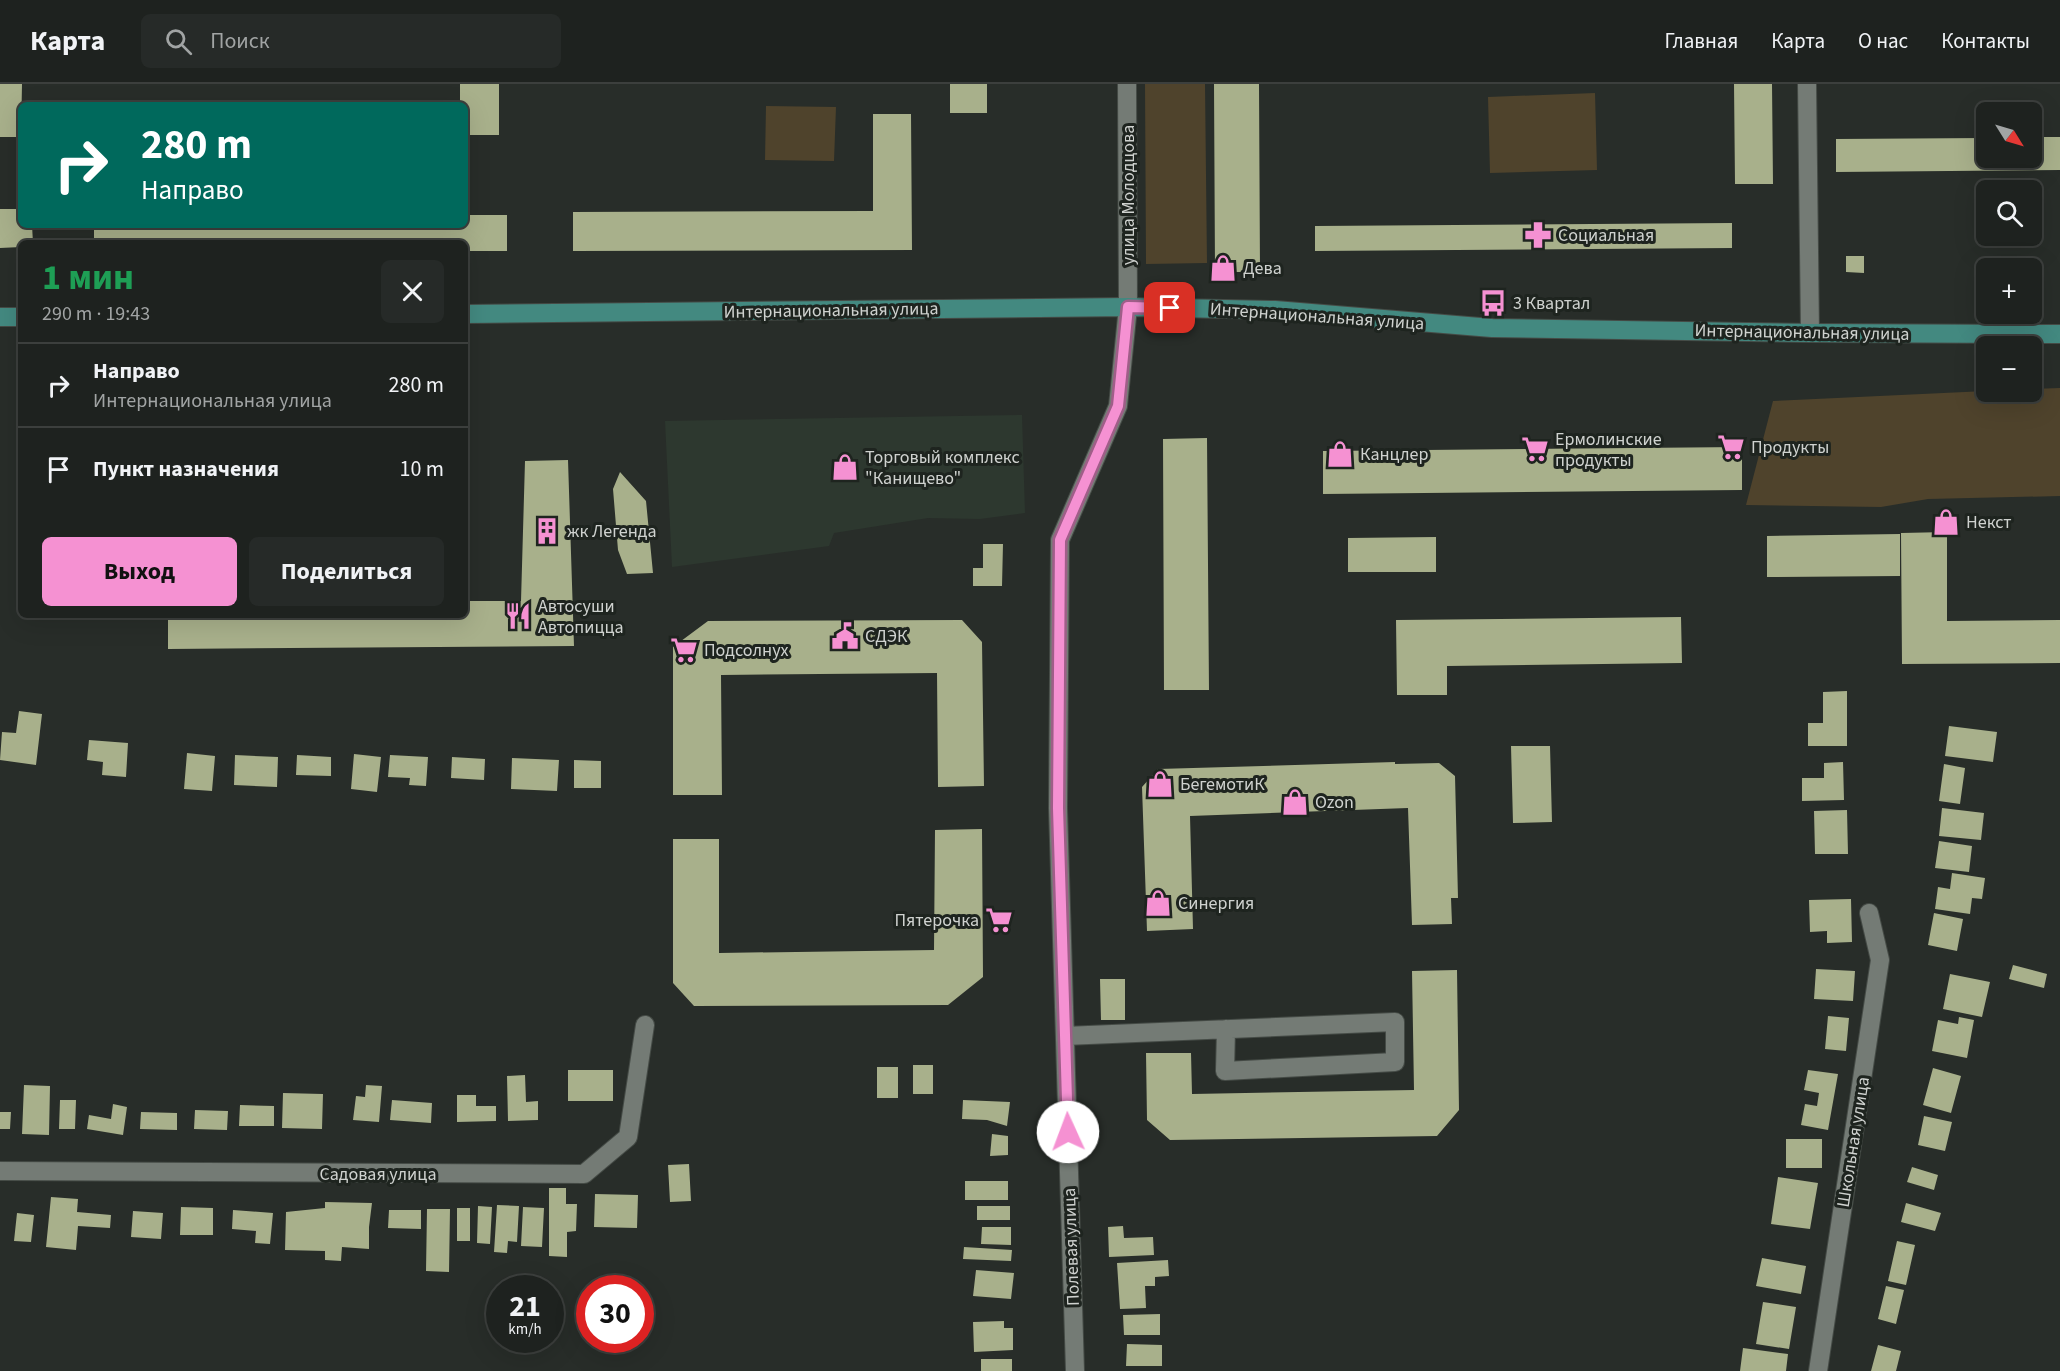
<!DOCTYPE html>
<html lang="ru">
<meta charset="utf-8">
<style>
:root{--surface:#1e221f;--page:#262a28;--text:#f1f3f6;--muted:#a1a4a4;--line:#3c3f3d;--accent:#f591d2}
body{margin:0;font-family:"Source Sans 3",sans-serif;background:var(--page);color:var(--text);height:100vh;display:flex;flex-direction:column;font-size:22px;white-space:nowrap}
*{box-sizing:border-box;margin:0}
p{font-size:20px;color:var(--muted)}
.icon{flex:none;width:33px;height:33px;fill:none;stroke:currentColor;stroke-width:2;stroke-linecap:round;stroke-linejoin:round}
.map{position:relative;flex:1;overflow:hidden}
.panel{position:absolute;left:18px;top:156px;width:450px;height:378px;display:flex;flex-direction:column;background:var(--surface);border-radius:9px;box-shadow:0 6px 24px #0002,0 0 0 2px var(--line)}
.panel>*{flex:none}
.hud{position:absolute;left:18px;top:18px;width:450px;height:126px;border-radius:9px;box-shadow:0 6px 24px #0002,0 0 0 2px var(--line);background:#00695c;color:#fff;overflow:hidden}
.needle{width:39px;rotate:127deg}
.fabs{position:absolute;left:1976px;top:18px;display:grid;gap:12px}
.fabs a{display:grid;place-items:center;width:66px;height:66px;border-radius:9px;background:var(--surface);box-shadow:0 6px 24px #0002,0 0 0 2px var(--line);font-size:30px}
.speed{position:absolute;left:486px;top:1191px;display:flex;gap:12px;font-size:30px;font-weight:700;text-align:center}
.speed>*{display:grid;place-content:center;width:78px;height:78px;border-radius:50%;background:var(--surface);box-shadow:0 6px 24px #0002,0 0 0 2px var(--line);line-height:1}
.speed small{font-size:15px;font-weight:400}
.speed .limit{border:9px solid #d22;background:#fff;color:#111}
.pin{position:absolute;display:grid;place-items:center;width:51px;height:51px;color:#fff;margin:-26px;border-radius:12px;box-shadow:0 3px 9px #0006}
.me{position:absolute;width:66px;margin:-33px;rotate:358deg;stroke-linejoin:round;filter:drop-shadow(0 0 4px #0008)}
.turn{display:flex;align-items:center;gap:21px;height:126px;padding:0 24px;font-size:27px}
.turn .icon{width:78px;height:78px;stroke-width:2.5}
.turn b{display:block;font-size:42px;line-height:51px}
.round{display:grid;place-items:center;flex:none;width:63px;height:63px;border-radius:9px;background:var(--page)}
.headline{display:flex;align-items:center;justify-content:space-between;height:102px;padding:0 24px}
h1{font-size:36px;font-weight:700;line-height:45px;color:#1e9e55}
.button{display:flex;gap:12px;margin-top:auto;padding:12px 24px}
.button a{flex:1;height:69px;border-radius:9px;background:var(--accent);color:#111;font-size:24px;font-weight:700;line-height:69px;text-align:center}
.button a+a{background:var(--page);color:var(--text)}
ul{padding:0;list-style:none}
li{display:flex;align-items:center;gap:18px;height:84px;padding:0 24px;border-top:2px solid var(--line)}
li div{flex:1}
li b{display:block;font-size:22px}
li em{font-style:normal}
header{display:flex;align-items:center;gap:36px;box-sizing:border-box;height:84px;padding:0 30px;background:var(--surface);border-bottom:2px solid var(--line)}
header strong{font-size:28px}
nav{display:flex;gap:33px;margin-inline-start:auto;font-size:21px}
.search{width:420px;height:54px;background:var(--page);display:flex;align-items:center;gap:15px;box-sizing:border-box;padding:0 21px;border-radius:9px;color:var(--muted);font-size:22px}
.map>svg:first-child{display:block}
.built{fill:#2d382f}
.green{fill:#4f432c}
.building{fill:#a8b08b}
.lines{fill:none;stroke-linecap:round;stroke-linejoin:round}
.minor-casing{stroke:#454b46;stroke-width:20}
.major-casing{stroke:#454b46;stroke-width:20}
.minor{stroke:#747b75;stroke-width:18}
.major{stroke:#438980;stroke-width:18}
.route-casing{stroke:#9f5e88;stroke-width:15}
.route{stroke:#f591d2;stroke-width:10}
.labels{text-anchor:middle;stroke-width:6;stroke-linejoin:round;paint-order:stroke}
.street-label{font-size:18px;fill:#cfd2cf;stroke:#1e241f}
.poi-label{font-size:18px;fill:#cfd2cf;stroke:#1e241f;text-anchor:start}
</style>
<header>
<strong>Карта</strong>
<div class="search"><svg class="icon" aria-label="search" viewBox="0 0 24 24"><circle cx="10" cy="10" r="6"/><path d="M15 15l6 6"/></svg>Поиск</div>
<nav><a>Главная</a><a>Карта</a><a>О нас</a><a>Контакты</a></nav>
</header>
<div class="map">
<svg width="2060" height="1287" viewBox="0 0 2060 1287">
<rect width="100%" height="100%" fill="#282d29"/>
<path class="built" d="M 1022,331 L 1025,429 L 980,435 L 928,434 L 834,449 L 829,462 L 672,483 L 665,337 Z"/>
<path class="green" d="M 1145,0 L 1205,0 L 1207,179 L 1146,180 Z
M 1595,9 L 1597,86 L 1490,89 L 1488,13 Z
M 766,22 L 836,23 L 834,77 L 765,76 Z
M 2060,304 L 2060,412 L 1928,415 L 1881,423 L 1746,421 L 1773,317 L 1986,307 L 2031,308 L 2031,305 Z"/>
<path class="building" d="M 0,0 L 22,0 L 21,53 L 0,53 Z
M 460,0 L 499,0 L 499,51 L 465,51 L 465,21 L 460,21 Z
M 950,0 L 987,0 L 987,29 L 950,29 Z
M 1214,0 L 1259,0 L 1260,188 L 1215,188 Z
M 1734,0 L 1772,0 L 1773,100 L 1735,100 Z
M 873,30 L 911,30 L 912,166 L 573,167 L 573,128 L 873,127 Z
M 2031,53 L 2060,53 L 2060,86 L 1836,88 L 1836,55 L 1986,54 L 1986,74 L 2031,74 Z
M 0,125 L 21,125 L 21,141 L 32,141 L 33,159 L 21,159 L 21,163 L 0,164 Z
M 465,131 L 507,131 L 507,167 L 465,167 L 465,159 L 94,159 L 94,141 L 465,141 Z
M 1732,139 L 1732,164 L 1315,167 L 1315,142 Z
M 1846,172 L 1864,172 L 1864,189 L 1846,188 Z
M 1207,354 L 1209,606 L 1164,606 L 1163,355 Z
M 1742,363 L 1742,406 L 1323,410 L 1323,367 Z
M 568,376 L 574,562 L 168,565 L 168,531 L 465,531 L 465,517 L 521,517 L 525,377 Z
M 620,388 L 646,417 L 653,489 L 627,490 L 618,466 L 613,405 Z
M 1947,448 L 1947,537 L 2060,536 L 2060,579 L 1902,580 L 1901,449 Z
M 1900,450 L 1900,492 L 1767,493 L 1767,452 Z
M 1436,453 L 1436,488 L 1348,488 L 1348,454 Z
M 983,460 L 1003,460 L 1002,502 L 973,502 L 973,484 L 983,484 Z
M 1681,533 L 1682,579 L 1447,582 L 1447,611 L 1397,611 L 1396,536 Z
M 962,536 L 982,558 L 984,702 L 938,703 L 937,589 L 721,591 L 722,711 L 673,711 L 673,563 L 708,537 Z
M 1847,607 L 1847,662 L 1808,662 L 1808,639 L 1823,639 L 1823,608 Z
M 19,627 L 42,630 L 36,681 L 0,676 L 2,648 L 16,649 Z
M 1949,642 L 1997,648 L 1993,678 L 1945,672 Z
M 89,656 L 128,659 L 126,693 L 102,691 L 103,678 L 87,676 Z
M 1511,662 L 1550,662 L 1552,738 L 1513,739 Z
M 187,669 L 215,672 L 212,707 L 184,705 Z
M 354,670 L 381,673 L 377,708 L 351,705 Z
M 235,671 L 278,673 L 277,703 L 234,701 Z
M 297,671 L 331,673 L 331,692 L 296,691 Z
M 390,671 L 428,673 L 426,702 L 409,701 L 410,694 L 388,693 Z
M 452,673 L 485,675 L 484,696 L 451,694 Z
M 512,674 L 559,676 L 557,707 L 511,705 Z
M 574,676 L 601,677 L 601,704 L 574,704 Z
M 1395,678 L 1395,680 L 1439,679 L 1455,692 L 1458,814 L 1451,814 L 1452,840 L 1412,841 L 1408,724 L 1190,732 L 1193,845 L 1147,847 L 1142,703 L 1158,685 Z
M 1843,678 L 1844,716 L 1802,717 L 1802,694 L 1824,694 L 1824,679 Z
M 1944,680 L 1965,684 L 1960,720 L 1939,717 Z
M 1942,724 L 1984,729 L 1981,756 L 1939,752 Z
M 1847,726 L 1848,770 L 1815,770 L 1814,727 Z
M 982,745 L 983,893 L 948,921 L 694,922 L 673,899 L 673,755 L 719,755 L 719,869 L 934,866 L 935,746 Z
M 1939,757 L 1972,762 L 1969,788 L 1935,784 Z
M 1952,789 L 1985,794 L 1982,815 L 1972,814 L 1970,830 L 1935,825 L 1938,803 L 1950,805 Z
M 1851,815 L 1852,858 L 1827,859 L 1827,847 L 1810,848 L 1809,816 Z
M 1934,829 L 1963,835 L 1957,867 L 1928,861 Z
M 2013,881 L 2047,890 L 2044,904 L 2009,895 Z
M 1816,885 L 1855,887 L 1853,917 L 1814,915 Z
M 1457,886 L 1459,1026 L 1437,1052 L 1170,1056 L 1147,1036 L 1146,969 L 1191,969 L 1192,1010 L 1414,1006 L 1412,887 Z
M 1950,890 L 1990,898 L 1982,933 L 1943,925 Z
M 1100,895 L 1125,895 L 1125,936 L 1101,936 Z
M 1828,932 L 1849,934 L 1846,967 L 1825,965 Z
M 1959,933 L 1974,936 L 1967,974 L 1932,967 L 1938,936 L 1958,940 Z
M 913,981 L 933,981 L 933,1010 L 913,1010 Z
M 877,983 L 898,983 L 898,1014 L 877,1014 Z
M 1933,984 L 1961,992 L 1951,1029 L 1923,1021 Z
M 568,986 L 613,986 L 613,1017 L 568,1017 Z
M 1808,986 L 1838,990 L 1828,1046 L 1801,1041 L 1805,1020 L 1817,1022 L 1819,1009 L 1804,1006 Z
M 525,991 L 526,1018 L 538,1017 L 538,1036 L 508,1037 L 507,992 Z
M 24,1001 L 50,1002 L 49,1051 L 22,1050 Z
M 366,1001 L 382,1002 L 379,1038 L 353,1036 L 356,1012 L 365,1013 Z
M 283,1009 L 323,1010 L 322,1045 L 282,1044 Z
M 457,1011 L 476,1011 L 476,1022 L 496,1022 L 496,1037 L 457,1038 Z
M 60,1016 L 76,1016 L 75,1045 L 59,1045 Z
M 392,1016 L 432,1019 L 431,1039 L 390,1036 Z
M 963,1016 L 1010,1018 L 1007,1042 L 987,1036 L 962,1035 Z
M 113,1020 L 127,1023 L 123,1051 L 87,1045 L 89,1031 L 111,1035 Z
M 240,1021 L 274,1022 L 274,1042 L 239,1042 Z
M 195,1026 L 228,1027 L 227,1046 L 194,1045 Z
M 0,1028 L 11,1028 L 10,1045 L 0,1045 Z
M 141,1028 L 177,1029 L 177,1046 L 140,1045 Z
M 1924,1032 L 1952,1038 L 1945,1067 L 1918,1061 Z
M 992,1050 L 1008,1052 L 1008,1071 L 990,1072 Z
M 1786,1055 L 1822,1055 L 1822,1084 L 1786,1084 Z
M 689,1080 L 691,1117 L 670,1118 L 668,1081 Z
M 1912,1083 L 1938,1091 L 1934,1106 L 1907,1098 Z
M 1778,1093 L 1818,1099 L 1810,1145 L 1771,1140 Z
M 965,1097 L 1008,1097 L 1008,1116 L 965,1116 Z
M 549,1104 L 566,1104 L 566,1120 L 577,1120 L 576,1147 L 567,1148 L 567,1173 L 549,1172 Z
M 595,1110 L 638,1111 L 637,1144 L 594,1143 Z
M 51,1113 L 78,1115 L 77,1128 L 111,1131 L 110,1144 L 78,1142 L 76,1166 L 46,1163 Z
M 325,1118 L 372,1119 L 369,1143 L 369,1165 L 342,1163 L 341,1177 L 325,1176 L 325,1167 L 285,1166 L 286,1128 L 325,1124 Z
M 1906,1119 L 1941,1129 L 1935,1147 L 1901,1138 Z
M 497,1121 L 519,1122 L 517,1158 L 508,1157 L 507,1169 L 494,1168 Z
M 478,1122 L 492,1123 L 490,1160 L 477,1159 Z
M 977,1122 L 1010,1122 L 1010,1136 L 977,1136 Z
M 181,1123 L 213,1124 L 213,1151 L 180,1151 Z
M 523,1123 L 544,1124 L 542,1163 L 521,1162 Z
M 457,1124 L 470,1124 L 470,1157 L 457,1157 Z
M 427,1125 L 450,1125 L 449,1188 L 426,1187 Z
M 233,1126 L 273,1129 L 270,1160 L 255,1159 L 256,1147 L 232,1145 Z
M 389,1126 L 421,1126 L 421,1145 L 388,1144 Z
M 133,1127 L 163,1129 L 161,1155 L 131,1153 Z
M 17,1129 L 34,1131 L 31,1158 L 14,1157 Z
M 1123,1142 L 1124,1154 L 1153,1153 L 1154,1171 L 1109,1173 L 1108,1143 Z
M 982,1143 L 1011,1143 L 1011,1161 L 981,1160 Z
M 1897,1157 L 1915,1161 L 1906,1201 L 1888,1197 Z
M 964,1163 L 1012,1166 L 1011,1177 L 963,1175 Z
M 1762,1174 L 1806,1182 L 1801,1210 L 1756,1202 Z
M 1168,1176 L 1169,1192 L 1155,1193 L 1155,1202 L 1145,1202 L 1146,1224 L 1120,1225 L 1117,1179 Z
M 976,1186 L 1014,1189 L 1011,1215 L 973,1212 Z
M 1886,1202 L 1904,1206 L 1896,1240 L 1878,1235 Z
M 1763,1218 L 1796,1223 L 1789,1265 L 1756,1260 Z
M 1160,1230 L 1160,1251 L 1124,1251 L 1123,1231 Z
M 1004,1237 L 1004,1244 L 1013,1244 L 1013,1266 L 974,1268 L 973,1238 Z
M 1127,1260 L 1162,1261 L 1162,1282 L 1126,1282 Z
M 1878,1261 L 1901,1267 L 1896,1287 L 1871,1287 Z
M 1743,1264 L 1788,1270 L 1786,1287 L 1740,1287 Z
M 981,1275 L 1012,1275 L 1012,1287 L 981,1287 Z"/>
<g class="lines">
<defs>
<path id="minor" d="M 1807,0 L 1810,249
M 1065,952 L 1395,938 L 1395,978 L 1225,987 L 1226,945
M 0,1087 L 584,1090 L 628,1053 L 645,941
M 1075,1287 L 1058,724 L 1060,456 L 1118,322 L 1128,223 L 1127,0
M 1818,1287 L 1880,876 L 1869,829"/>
<path id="major" d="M 465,230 L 1128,223 L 1275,226 L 1492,244 L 1810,249 L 2060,250
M 0,233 L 21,233"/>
</defs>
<use href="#minor" class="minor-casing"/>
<use href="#major" class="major-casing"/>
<use href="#minor" class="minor"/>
<use href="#major" class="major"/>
</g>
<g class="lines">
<defs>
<path id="route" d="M 1068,1048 L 1058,724 L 1060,456 L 1118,322 L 1128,223 L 1170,224"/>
</defs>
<use href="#route" class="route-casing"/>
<use href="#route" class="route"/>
</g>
<defs>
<symbol id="pharmacy-bare" viewBox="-9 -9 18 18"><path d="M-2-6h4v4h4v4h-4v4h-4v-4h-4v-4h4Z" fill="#f591d2" stroke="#1e241f" stroke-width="2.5" paint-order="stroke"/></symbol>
<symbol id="shop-bare" viewBox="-9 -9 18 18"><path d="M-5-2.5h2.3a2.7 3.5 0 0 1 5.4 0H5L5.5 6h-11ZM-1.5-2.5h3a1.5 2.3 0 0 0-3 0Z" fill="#f591d2" stroke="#1e241f" stroke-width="2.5" paint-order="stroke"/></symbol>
<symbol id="bus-bare" viewBox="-9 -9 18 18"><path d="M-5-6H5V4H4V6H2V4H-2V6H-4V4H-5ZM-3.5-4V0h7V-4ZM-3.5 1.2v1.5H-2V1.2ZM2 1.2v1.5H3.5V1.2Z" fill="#f591d2" stroke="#1e241f" stroke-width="2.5" paint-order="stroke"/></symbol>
<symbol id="supermarket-bare" viewBox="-9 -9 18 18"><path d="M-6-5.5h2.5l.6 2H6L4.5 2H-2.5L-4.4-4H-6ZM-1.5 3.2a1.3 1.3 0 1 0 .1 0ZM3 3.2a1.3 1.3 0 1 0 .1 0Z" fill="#f591d2" stroke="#1e241f" stroke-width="2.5" paint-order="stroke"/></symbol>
<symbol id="building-bare" viewBox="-9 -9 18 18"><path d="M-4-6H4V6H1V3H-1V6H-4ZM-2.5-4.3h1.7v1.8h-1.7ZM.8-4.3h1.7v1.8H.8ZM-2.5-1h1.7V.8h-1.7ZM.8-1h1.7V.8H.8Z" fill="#f591d2" stroke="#1e241f" stroke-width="2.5" paint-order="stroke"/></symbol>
<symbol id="restaurant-bare" viewBox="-9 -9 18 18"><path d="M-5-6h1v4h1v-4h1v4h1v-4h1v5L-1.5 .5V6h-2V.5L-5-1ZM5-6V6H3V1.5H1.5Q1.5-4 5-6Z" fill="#f591d2" stroke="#1e241f" stroke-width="2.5" paint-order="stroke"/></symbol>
<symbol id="civic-bare" viewBox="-9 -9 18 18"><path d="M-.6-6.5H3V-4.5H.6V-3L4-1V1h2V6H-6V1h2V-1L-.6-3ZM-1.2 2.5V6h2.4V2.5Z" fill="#f591d2" stroke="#1e241f" stroke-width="2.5" paint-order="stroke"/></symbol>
</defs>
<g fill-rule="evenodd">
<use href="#pharmacy-bare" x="1519" y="132" width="38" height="38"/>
<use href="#shop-bare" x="1204" y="165" width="38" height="38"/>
<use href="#bus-bare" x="1474" y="200" width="38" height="38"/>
<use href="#supermarket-bare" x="1712" y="344" width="38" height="38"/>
<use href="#supermarket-bare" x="1516" y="346" width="38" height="38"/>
<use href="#shop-bare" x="1321" y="351" width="38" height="38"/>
<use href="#shop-bare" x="826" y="364" width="38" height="38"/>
<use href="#shop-bare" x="1927" y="419" width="38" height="38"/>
<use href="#building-bare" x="528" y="428" width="38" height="38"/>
<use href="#restaurant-bare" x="499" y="513" width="38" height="38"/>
<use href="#civic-bare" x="826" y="533" width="38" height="38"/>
<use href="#supermarket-bare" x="665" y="547" width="38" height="38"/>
<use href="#shop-bare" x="1141" y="681" width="38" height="38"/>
<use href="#shop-bare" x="1276" y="699" width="38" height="38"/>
<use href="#shop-bare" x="1139" y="800" width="38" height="38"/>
<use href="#supermarket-bare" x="980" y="817" width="38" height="38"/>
</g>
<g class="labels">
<g class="street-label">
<text transform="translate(1128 111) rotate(-90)" y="6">улица Молодцова</text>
<text transform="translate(831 226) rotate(-1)" y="6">Интернациональная улица</text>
<text transform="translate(1317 232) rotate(4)" y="6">Интернациональная улица</text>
<text transform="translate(1802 248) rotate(1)" y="6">Интернациональная улица</text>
<text transform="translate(1853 1058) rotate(-81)" y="6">Школьная улица</text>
<text x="378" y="1096">Садовая улица</text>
<text transform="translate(1071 1163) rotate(-92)" y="6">Полевая улица</text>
</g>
<g class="poi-label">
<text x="1558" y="157">Социальная</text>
<text x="1243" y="190">Дева</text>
<text x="1513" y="225">3 Квартал</text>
<text x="1555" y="361">Ермолинские<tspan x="1555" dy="21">продукты</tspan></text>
<text x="1751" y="369">Продукты</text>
<text x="1360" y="376">Канцлер</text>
<text x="865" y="379">Торговый комплекс<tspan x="865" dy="21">"Канищево"</tspan></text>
<text x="1966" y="444">Некст</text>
<text x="567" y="453">жк Легенда</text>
<text x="538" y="528">Автосуши<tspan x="538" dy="21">Автопицца</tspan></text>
<text x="865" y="558">СДЭК</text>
<text x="704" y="572">Подсолнух</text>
<text x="1180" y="706">БегемотиК</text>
<text x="1315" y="724">Ozon</text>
<text x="1178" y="825">Синергия</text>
<text x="979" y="842" text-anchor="end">Пятерочка</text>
</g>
</g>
</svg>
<div class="fabs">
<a><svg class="needle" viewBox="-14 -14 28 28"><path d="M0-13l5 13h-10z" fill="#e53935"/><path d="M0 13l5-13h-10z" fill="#a1a4a4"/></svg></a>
<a><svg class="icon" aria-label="search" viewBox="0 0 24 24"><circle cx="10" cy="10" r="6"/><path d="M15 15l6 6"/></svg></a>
<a>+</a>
<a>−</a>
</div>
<div class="speed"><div>21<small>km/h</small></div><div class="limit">30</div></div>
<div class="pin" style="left:1170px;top:224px;background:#d93025"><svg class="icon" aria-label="arrive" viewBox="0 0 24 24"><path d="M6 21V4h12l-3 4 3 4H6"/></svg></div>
<svg class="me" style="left:1068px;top:1048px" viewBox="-20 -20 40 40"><circle r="19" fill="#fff"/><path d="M0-13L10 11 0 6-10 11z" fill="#f591d2"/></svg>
<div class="hud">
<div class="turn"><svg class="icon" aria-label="right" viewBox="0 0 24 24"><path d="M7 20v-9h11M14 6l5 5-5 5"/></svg><div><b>280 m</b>Направо</div></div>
</div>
<section class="panel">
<div class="headline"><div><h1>1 мин</h1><p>290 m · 19:43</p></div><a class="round"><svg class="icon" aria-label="close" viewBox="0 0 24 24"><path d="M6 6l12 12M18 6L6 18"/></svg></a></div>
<ul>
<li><svg class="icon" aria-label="right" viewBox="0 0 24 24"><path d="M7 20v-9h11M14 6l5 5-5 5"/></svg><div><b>Направо</b><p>Интернациональная улица</p></div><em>280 m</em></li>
<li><svg class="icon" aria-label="arrive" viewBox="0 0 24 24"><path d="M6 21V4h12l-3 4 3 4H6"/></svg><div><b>Пункт назначения</b></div><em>10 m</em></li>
</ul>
<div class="button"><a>Выход</a><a>Поделиться</a></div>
</section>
</div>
